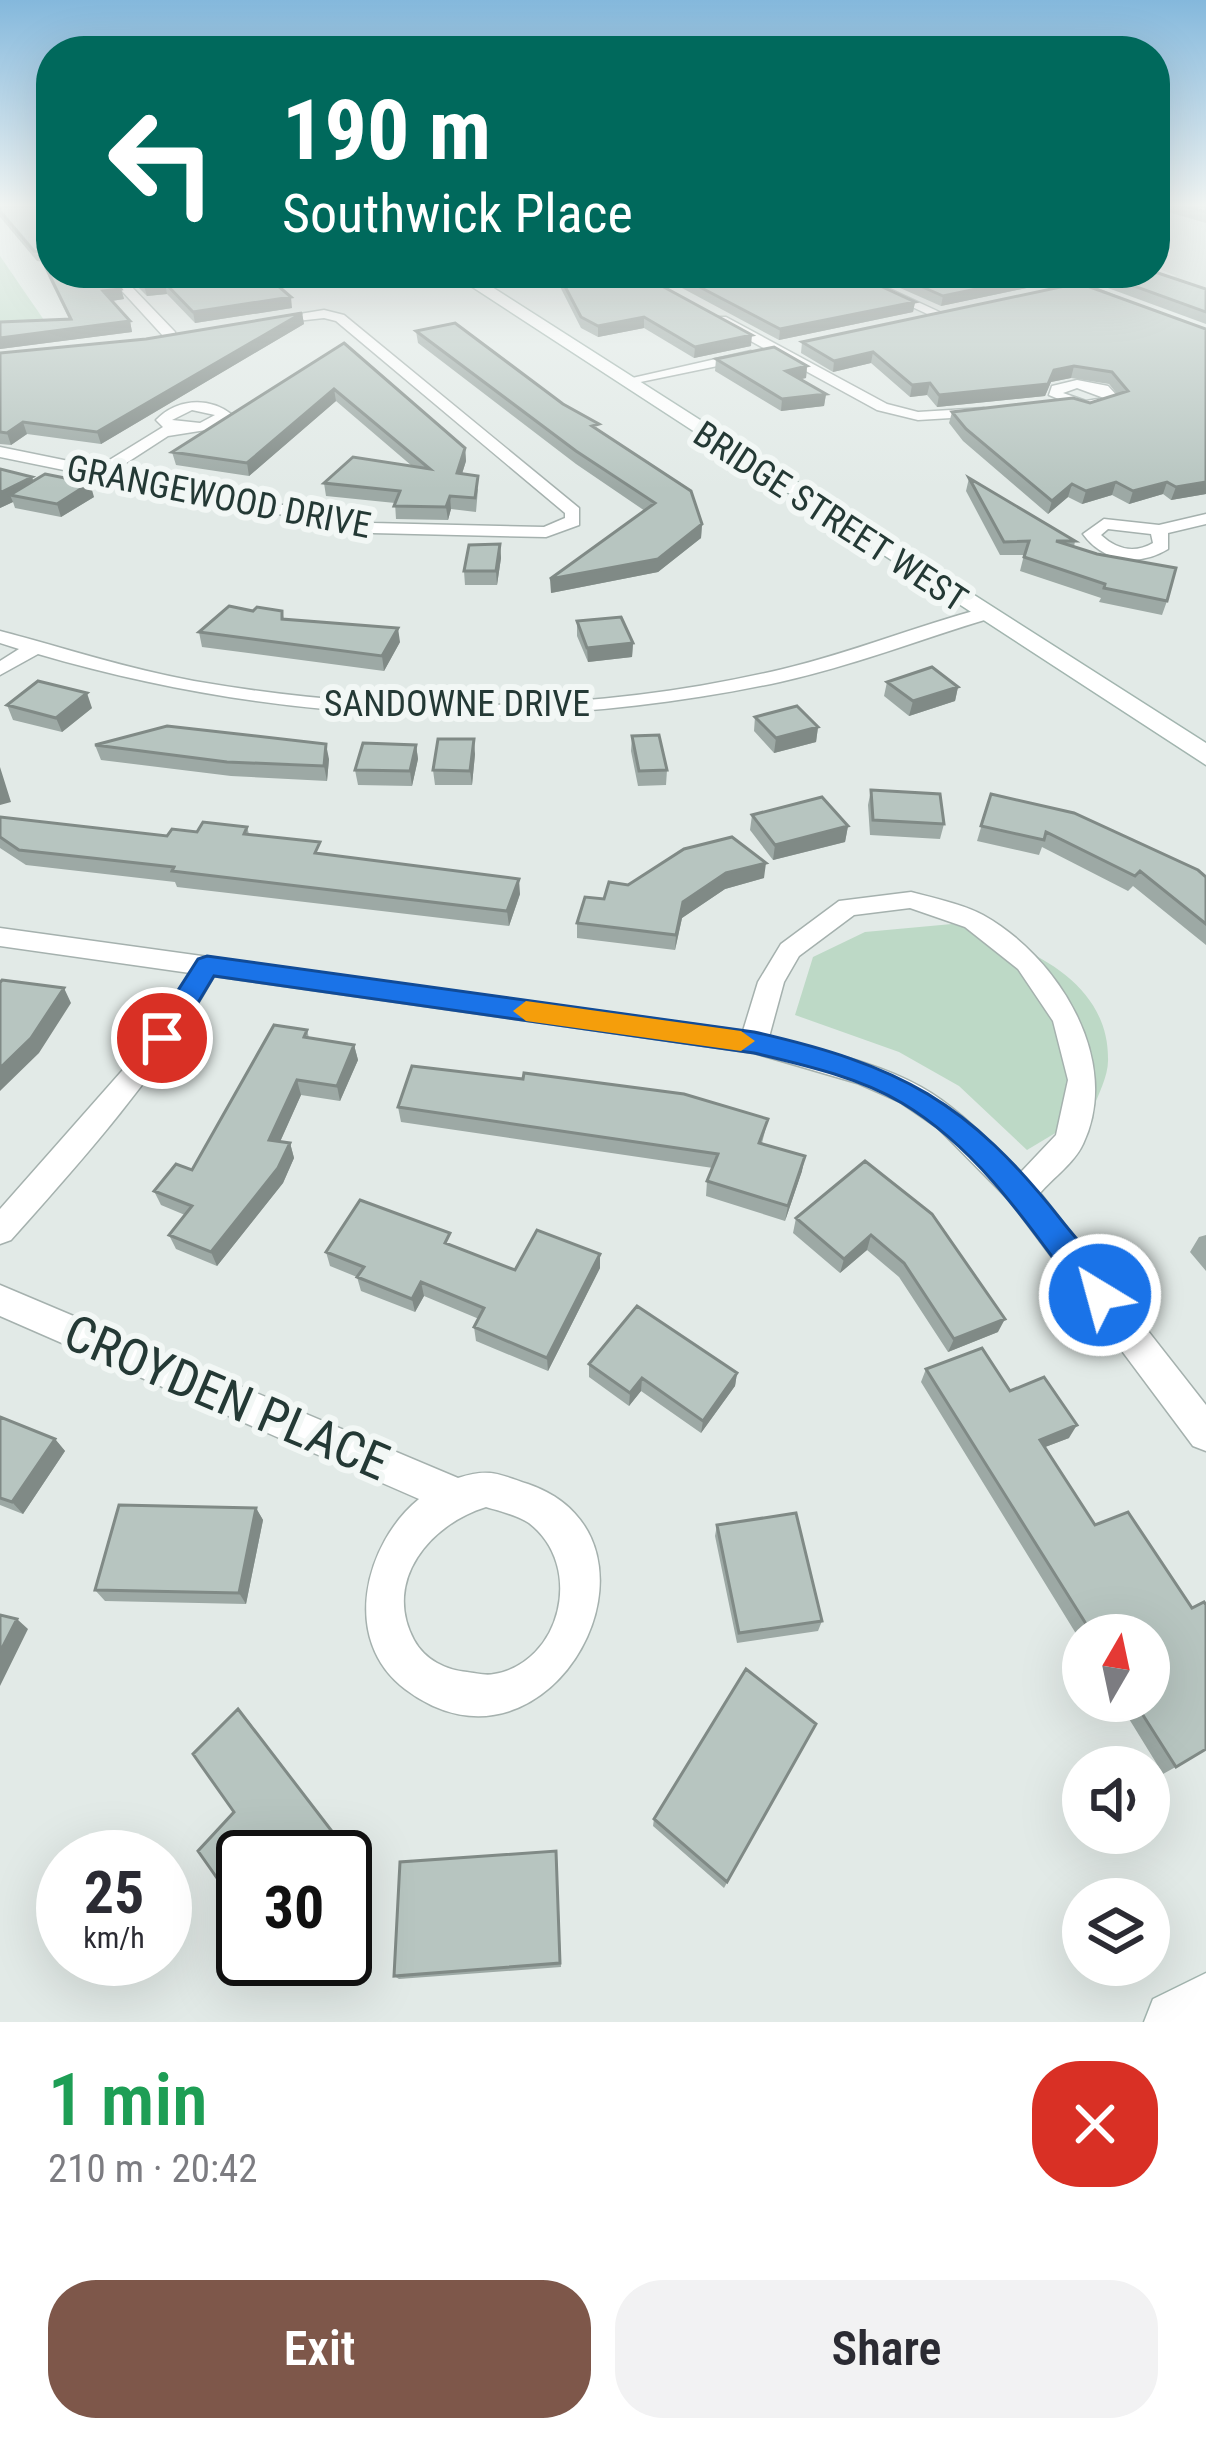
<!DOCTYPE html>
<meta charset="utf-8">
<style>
:root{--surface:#fff;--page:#f2f2f3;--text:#2b2b33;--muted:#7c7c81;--accent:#7e574a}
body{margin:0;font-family:"Roboto Condensed",sans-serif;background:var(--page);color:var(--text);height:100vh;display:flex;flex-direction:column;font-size:45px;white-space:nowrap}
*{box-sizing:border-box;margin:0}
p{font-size:39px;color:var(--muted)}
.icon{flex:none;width:66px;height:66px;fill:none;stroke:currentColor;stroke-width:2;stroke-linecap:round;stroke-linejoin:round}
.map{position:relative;height:2022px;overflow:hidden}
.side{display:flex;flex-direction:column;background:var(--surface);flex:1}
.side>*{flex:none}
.guide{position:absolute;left:36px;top:36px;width:1134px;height:252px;border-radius:48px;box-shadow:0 12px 48px #0002;background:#00695c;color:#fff;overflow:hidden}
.needle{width:78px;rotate:9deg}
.buttons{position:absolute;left:1062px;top:1614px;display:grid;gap:24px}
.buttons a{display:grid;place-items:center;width:108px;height:108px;border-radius:50%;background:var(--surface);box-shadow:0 12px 48px #0002;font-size:60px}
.speed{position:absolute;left:36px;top:1830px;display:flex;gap:24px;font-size:60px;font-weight:700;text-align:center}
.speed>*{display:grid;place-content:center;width:156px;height:156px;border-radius:50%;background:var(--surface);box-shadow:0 12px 48px #0002;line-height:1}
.speed small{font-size:30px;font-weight:400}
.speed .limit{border:6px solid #111;border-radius:18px;background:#fff;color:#111}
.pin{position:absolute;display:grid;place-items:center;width:102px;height:102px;color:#fff;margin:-51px;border:6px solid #fff;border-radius:50%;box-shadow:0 3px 12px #0007}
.me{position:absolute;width:132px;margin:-66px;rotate:323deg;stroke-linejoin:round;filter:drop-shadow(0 0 9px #0008)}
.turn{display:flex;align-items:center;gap:42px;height:252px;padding:0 48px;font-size:54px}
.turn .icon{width:156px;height:156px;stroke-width:2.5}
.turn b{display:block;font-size:84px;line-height:102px}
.round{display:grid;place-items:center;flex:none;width:126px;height:126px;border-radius:48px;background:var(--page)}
.overview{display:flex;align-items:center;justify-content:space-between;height:204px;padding:0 48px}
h1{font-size:72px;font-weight:600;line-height:90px;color:#1e9e55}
.action{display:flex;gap:24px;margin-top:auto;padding:24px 48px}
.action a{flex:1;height:138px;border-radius:48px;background:var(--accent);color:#fff;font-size:48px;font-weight:600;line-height:138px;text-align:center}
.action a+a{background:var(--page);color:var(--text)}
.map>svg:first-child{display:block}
.built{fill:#d0dad6}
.green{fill:#bdd9c6}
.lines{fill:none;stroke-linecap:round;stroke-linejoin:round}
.street-casing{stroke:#a5b1ae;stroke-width:3}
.secondary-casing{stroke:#a2b5af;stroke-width:3}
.street{fill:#fff;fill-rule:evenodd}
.secondary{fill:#fff;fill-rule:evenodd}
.wall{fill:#9da9a5}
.shaded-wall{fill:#808a86}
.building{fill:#b7c5c0;stroke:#808a86;stroke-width:3}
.route{fill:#1a73e8;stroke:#114b97;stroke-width:3}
.slow{fill:#f59e0b}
.labels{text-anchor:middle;stroke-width:12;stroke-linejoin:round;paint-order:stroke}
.far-street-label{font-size:36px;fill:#243935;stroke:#f2f7f5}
.near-street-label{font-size:51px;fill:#243935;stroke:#f2f7f5}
</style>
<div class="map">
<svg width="1206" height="2022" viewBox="0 0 1206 2022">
<rect width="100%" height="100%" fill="#e2eae7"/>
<path class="built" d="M 1155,206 L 1206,206 L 1206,294 L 1110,288 L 1176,276 L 1155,267 Z"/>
<path class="green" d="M 0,256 L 46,323 L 0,325 Z
M 952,924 C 1017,942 1108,976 1108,1058 C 1109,1075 1098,1095 1092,1111 L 1027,1150 L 959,1086 L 899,1052 L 795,1015 L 813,957 L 865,932 Z"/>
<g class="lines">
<defs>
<path id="street" d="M 135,273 L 166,273 L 126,281 L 175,332 L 175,338 L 165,338 L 111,279 Z
M 839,273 L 855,273 L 946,315 L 936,318 Z
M 1038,273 L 1055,273 L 1114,296 L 1104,299 Z
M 324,310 L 344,315 L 579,508 L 579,525 L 546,537 L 372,533 L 0,457 L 0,447 L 98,467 L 163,427 L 156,420 C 176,399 208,396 231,414 L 212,429 L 168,436 L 114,471 L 372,523 L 544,527 L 565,518 L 565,513 L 336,321 L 324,318 L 269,324 L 263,320 ZM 192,410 L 215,415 L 200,423 L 172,420 Z
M 718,317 L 726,317 L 887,404 L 918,412 L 984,408 L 991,412 L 984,416 L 918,420 L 877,410 L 718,323 Z
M 751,351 L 756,358 L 626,385 L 619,381 Z
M 1077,380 L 1108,386 L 1121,400 L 1085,410 L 1049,395 L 1052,386 ZM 1077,388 L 1104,398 L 1086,401 L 1063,393 Z
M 1206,514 L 1206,524 L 1168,533 L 1168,549 C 1139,567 1103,562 1083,534 L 1104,519 L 1159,525 ZM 1108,529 L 1151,534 L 1153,543 C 1134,554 1116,549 1101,535 Z
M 984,608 L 991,610 L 991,618 C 921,639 852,666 780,682 C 532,735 281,725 38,654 L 0,675 L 0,661 L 19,649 L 0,643 L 0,631 C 65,648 128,669 194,681 C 389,715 590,715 783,669 C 851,653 916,626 984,608 Z
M 911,892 C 934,898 962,904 983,915 C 1057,956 1123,1060 1083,1144 C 1075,1162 1053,1178 1040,1193 L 1206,1405 L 1206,1451 L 1193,1446 L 1010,1201 L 938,1128 L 900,1102 L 857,1083 L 754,1053 L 214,976 C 159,1074 86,1156 11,1240 L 0,1244 L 0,1209 L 128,1064 L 190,973 L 0,946 L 0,928 L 743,1031 L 758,982 L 781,944 L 839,901 ZM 910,908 L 965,927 L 1018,969 L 1053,1021 L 1068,1080 L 1056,1135 L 1021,1172 C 989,1142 959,1108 921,1087 C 875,1061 820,1051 769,1037 L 784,982 L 799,956 L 854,915 Z
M 0,1285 L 458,1478 C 489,1468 498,1474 528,1484 C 688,1539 551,1800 405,1689 C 340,1640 365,1543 419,1499 L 0,1316 ZM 486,1507 C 499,1511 517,1515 529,1523 C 585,1566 561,1663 494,1674 C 486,1676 475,1673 467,1672 C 446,1670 425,1660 414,1640 C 382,1580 431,1524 486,1507 Z"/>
<path id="secondary" d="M 451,273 L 470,273 L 1206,743 L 1206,765 Z
M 1206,1973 L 1206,2022 L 1144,2022 L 1153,1999 Z"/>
</defs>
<use href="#street" class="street-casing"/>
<use href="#secondary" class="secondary-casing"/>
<use href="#street" class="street"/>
<use href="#secondary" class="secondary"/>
</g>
<path class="wall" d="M 0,206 L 51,206 L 51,273 L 119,273 L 111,275 L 121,289 L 124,299 L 111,301 L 130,321 L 132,332 L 0,349 L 0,322 L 69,319 L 49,278 L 46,268 L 50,263 L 37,261 L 0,217 Z
M 1155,206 L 1206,206 L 1206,223 L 1155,208 Z
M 553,273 L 638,273 L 751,346 L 694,358 L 644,328 L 598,337 L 581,328 Z
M 654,273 L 852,273 L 915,302 L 913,312 L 779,340 Z
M 866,273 L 1053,273 L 1050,283 L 941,306 Z
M 1067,273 L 1155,273 L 1206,289 L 1206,324 Z
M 132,274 L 292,308 L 195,323 L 167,294 L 147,296 L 135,284 Z
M 302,313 L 304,324 L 101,444 L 27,434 L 11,445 L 0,444 L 0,353 L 146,339 Z
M 1206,329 L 1206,494 L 1171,500 L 1163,494 L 1129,504 L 1112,495 L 1082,504 L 1068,497 L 1048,514 L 963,441 L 949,423 L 952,412 L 1090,403 L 1117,394 L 1109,384 L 1071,378 L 1051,382 L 1045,396 L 937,407 L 927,395 L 910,397 L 871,363 L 833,372 L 801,353 L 802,342 Z
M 416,331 L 599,430 L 702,524 L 701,538 L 658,572 L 551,593 L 645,511 L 576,464 L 418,343 Z
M 344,343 L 465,448 L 466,461 L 462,474 L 478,489 L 476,512 L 451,509 L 448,520 L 396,519 L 395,503 L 326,496 L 324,483 L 412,466 L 336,401 L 249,476 L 176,465 L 172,452 Z
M 716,359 L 807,366 L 806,378 L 800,379 L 826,394 L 824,406 L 781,411 L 715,371 Z
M 0,469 L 32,477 L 33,481 L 94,497 L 61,517 L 15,508 L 13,502 L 0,508 Z
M 969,478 L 1075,541 L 1074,547 L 1167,601 L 1162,615 L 1099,602 L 1101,598 L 1020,571 L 1024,555 L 1000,555 L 966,491 Z
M 500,544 L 501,558 L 497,585 L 465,585 L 464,571 Z
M 253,611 L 282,611 L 284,620 L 400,642 L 384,671 L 202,647 L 199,632 Z
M 577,621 L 633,643 L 632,657 L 588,662 L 577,636 Z
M 887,682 L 958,687 L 955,701 L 909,716 L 884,696 Z
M 7,705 L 92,708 L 62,732 L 13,720 Z
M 755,717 L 818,727 L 816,742 L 774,753 L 754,731 Z
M 632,736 L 667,770 L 666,785 L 638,786 L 631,751 Z
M 95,745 L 329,759 L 327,781 L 231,776 L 101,760 Z
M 416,745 L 418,759 L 412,786 L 358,785 L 355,770 Z
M 475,754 L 472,785 L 435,785 L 433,770 Z
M 871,790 L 944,824 L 940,839 L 870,835 L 868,805 Z
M 991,794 L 1206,877 L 1206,945 L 1133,886 L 1128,891 L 1042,847 L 1039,855 L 977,841 Z
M 752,815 L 848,826 L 845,842 L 773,860 L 750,830 Z
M 0,817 L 167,836 L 247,827 L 249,834 L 323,854 L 520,894 L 509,926 L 177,887 L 175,882 L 26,865 L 0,848 Z
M 764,878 L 725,889 L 682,918 L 675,950 L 577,938 L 577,923 L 604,899 L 628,885 Z
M 307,1030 L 309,1038 L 354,1045 L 358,1060 L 340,1101 L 301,1095 L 280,1142 L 290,1143 L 294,1158 L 283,1183 L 217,1266 L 176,1249 L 169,1235 L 185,1215 L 161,1205 L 154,1191 L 192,1170 Z
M 398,1107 L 768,1119 L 762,1143 L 802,1171 L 785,1221 L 706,1196 L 707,1181 L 713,1168 L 401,1122 Z
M 865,1161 L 998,1332 L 948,1352 L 899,1277 L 867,1250 L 840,1273 L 793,1233 L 796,1218 Z
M 1206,1235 L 1206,1271 L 1190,1252 L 1199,1237 Z
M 452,1246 L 515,1270 L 600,1268 L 548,1371 L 476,1341 L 474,1327 L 479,1319 L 424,1296 L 415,1312 L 361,1291 L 357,1277 L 330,1266 L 326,1252 Z
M 589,1364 L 737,1373 L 735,1386 L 701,1433 L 641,1391 L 629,1406 L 589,1377 Z
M 926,1369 L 1010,1391 L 1069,1438 L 1045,1447 L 1095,1525 L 1192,1608 L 1206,1750 L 1163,1774 L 1118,1701 L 1149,1701 L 1149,1635 L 1083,1635 L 1083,1645 L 921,1382 Z
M 0,1417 L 55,1439 L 65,1451 L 23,1514 L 0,1505 Z
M 256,1508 L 263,1520 L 246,1604 L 105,1601 L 95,1590 Z
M 717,1525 L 822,1621 L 818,1631 L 737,1643 L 715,1536 Z
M 816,1724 L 724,1888 L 653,1826 L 654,1819 Z
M 557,1857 L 561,1967 L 399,1979 L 394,1976 Z"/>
<path class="shaded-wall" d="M 1053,273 L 1050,283 L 941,306 L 943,296 Z
M 165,283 L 167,294 L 147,296 L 144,286 Z
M 121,289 L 124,299 L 105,302 L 103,291 Z
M 291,297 L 292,308 L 195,323 L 193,312 Z
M 915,302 L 913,312 L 779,340 L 780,329 Z
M 302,313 L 304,324 L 101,444 L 97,432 Z
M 644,317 L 644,328 L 598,337 L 598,326 Z
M 130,321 L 132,332 L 0,349 L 0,338 Z
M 752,335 L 751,346 L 694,358 L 695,347 Z
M 873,352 L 871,363 L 833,372 L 834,361 Z
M 807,366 L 806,378 L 785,383 L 786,371 Z
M 1074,366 L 1071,378 L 1051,382 L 1045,396 L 937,407 L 939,395 Z
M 930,383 L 927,395 L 910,397 L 912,385 Z
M 334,389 L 336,401 L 249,476 L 247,463 Z
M 826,394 L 824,406 L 781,411 L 782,399 Z
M 23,422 L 27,434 L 11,445 L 7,433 Z
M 465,448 L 466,461 L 458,486 L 457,473 Z
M 32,477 L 36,490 L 10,495 L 13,502 L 0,508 L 0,493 Z
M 1116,482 L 1112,495 L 1082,504 L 1086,491 Z
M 1167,482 L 1163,494 L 1129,504 L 1133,491 Z
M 1206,482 L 1206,494 L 1171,500 L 1176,487 Z
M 90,483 L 94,497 L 61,517 L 57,504 Z
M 1072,484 L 1068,497 L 1048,514 L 1052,501 Z
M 450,496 L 451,509 L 448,520 L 446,507 Z
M 702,524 L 701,538 L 658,572 L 551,593 L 550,579 Z
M 500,544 L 501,558 L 497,585 L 496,571 Z
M 398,628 L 400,642 L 384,671 L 382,656 Z
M 633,643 L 632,657 L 588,662 L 587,648 Z
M 958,687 L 955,701 L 909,716 L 913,701 Z
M 87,693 L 92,708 L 62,732 L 56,718 Z
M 818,727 L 816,742 L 774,753 L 776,738 Z
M 474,739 L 475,754 L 472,785 L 470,771 Z
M 326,744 L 329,759 L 327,781 L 324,766 Z
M 416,745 L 418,759 L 412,786 L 410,771 Z
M 0,767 L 11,802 L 0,805 Z
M 848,826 L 845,842 L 773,860 L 775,845 Z
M 766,863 L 764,878 L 725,889 L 682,918 L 675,950 L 676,935 L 683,902 L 726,873 Z
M 519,879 L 520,894 L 509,926 L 507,911 Z
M 64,988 L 71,1003 L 39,1053 L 0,1091 L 0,1068 Z
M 354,1045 L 358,1060 L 340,1101 L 337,1086 Z
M 297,1080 L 301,1095 L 274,1155 L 269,1140 Z
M 290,1143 L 294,1158 L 283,1183 L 217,1266 L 211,1252 Z
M 805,1156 L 802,1171 L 785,1221 L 788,1206 Z
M 871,1235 L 867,1250 L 840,1273 L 844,1259 Z
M 600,1254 L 600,1268 L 548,1371 L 547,1358 Z
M 421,1282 L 424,1296 L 415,1312 L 412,1299 Z
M 1005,1319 L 998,1332 L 948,1352 L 954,1339 Z
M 737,1373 L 735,1386 L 701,1433 L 703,1421 Z
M 642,1378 L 641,1391 L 629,1406 L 630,1393 Z
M 1077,1425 L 1069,1438 L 1032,1452 L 1040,1440 Z
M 55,1439 L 65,1451 L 23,1514 L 12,1502 Z
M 256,1508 L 263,1520 L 246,1604 L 239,1593 Z
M 17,1619 L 28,1629 L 0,1686 L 0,1652 Z
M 246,1718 L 340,1841 L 325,1857 L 313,1857 Z"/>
<path class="building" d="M 0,206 L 51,206 L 51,253 L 34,251 L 0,211 Z
M 1185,206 L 1206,206 L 1206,212 Z
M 51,262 L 51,273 L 110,273 L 121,289 L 103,291 L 130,321 L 0,338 L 0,322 L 71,319 L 46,268 Z
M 1155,272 L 1206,289 L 1206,312 L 1098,273 Z
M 263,273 L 291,297 L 193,312 L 165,283 L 144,286 L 132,274 Z
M 558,273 L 638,273 L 752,335 L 695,347 L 644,317 L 598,326 L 581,317 Z
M 673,273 L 852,273 L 915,302 L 780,329 Z
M 891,273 L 1053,273 L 943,296 Z
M 1079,283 L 1206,329 L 1206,482 L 1176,487 L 1167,482 L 1133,491 L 1116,482 L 1086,491 L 1072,484 L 1052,501 L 966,429 L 952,412 L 1073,398 L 1090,403 L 1128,391 L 1112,372 L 1074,366 L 1054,370 L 1048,384 L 939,395 L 930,383 L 912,385 L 873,352 L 834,361 L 802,342 Z
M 302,313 L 97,432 L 23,422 L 7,433 L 0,432 L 0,353 L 146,339 Z
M 455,323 L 563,404 L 599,424 L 592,426 L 691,491 L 702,524 L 658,559 L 550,579 L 655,503 L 576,451 L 416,331 Z
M 344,343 L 465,448 L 457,473 L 478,476 L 475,498 L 450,496 L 446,507 L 394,506 L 400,491 L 324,483 L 353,457 L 430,469 L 334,389 L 247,463 L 172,452 Z
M 774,347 L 807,366 L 786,371 L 826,394 L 782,399 L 716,359 Z
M 0,469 L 32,477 L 0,493 Z
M 45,474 L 90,483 L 57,504 L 10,495 Z
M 969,478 L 1075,541 L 1056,541 L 1097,554 L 1176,568 L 1167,601 L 1104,588 L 1105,584 L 1024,557 L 1029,541 L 1004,542 Z
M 500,544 L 496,571 L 464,571 L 469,545 Z
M 229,606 L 253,611 L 257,607 L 282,611 L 282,619 L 398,628 L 382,656 L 199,632 Z
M 621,617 L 633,643 L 587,648 L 577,621 Z
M 932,667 L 958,687 L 913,701 L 887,682 Z
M 38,681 L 87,693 L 56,718 L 7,705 Z
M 797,706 L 818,727 L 776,738 L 755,717 Z
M 167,726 L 326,744 L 324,766 L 227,762 L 95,745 Z
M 659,735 L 667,770 L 639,771 L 632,736 Z
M 438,739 L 474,739 L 470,771 L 433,770 Z
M 363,743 L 416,745 L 410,771 L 355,770 Z
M 871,790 L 940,794 L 944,824 L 873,820 Z
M 991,794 L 1074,813 L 1198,870 L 1206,877 L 1206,924 L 1140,871 L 1135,876 L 1046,832 L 1044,840 L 981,826 Z
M 822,797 L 848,826 L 775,845 L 752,815 Z
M 0,817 L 167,836 L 172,829 L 197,832 L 203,822 L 247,827 L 244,834 L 320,842 L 315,853 L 519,879 L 507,911 L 172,871 L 174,867 L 19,850 L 0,837 Z
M 732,837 L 766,863 L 726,873 L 683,902 L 676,935 L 577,923 L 585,897 L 604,899 L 609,882 L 628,885 L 684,849 Z
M 2,980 L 64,988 L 31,1038 L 0,1068 L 0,983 Z
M 274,1025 L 307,1030 L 304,1037 L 354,1045 L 337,1086 L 297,1080 L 269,1140 L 290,1143 L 278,1168 L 211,1252 L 169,1235 L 192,1206 L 154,1191 L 176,1164 L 192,1170 Z
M 412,1066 L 523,1079 L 524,1073 L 684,1094 L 768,1119 L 759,1143 L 805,1156 L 788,1206 L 707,1181 L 718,1154 L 398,1107 Z
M 865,1161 L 932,1214 L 1005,1319 L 954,1339 L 904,1263 L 871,1235 L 844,1259 L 796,1218 Z
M 360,1200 L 450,1233 L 445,1243 L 515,1270 L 537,1230 L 600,1254 L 547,1358 L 474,1327 L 484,1308 L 421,1282 L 412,1299 L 357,1277 L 364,1267 L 326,1252 Z
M 637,1306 L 737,1373 L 703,1421 L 642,1378 L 630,1393 L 589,1364 Z
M 982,1348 L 1010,1391 L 1044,1377 L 1077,1425 L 1040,1440 L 1095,1525 L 1128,1512 L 1192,1608 L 1204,1602 L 1206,1605 L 1206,1749 L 1176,1767 L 1134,1701 L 1149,1701 L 1149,1635 L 1093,1635 L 926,1369 Z
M 0,1417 L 55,1439 L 12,1502 L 0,1498 Z
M 119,1505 L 256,1508 L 239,1593 L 95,1590 Z
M 796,1513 L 822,1621 L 739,1633 L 717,1525 Z
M 0,1615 L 17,1619 L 0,1652 Z
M 746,1669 L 816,1724 L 727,1882 L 654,1819 Z
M 238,1709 L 334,1834 L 313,1857 L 243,1857 L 243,1915 L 198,1851 L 234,1812 L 193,1754 Z
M 556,1851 L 560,1963 L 394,1976 L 400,1862 Z"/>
<linearGradient id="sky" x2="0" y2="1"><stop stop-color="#84b8dc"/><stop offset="0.42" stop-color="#f2f6f4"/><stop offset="1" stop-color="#f2f6f4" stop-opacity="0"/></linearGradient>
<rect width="1206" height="489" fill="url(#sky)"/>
<path class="route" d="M 207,956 L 754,1032 C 900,1065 968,1101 1062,1221 C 1080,1244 1104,1268 1117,1295 L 1112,1306 L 1100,1310 L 1088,1306 C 1035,1234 981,1150 902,1103 C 858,1077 804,1065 754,1053 L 214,976 L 172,1046 L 152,1046 L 148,1038 L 152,1031 L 198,959 Z"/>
<path class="slow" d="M 526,1001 L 741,1031 L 755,1041 L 741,1051 L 526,1021 L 513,1011 Z"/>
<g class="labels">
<g class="far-street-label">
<text transform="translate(219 496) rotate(11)" y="13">GRANGEWOOD DRIVE</text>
<text transform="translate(831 516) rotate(33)" y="13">BRIDGE STREET WEST</text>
<text x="457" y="716">SANDOWNE DRIVE</text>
</g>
<g class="near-street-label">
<text transform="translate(227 1397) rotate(23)" y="18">CROYDEN PLACE</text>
</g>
</g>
</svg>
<div class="buttons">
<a><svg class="needle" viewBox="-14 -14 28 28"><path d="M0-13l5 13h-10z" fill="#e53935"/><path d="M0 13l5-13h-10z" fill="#7c7c81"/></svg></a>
<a><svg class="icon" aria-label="sound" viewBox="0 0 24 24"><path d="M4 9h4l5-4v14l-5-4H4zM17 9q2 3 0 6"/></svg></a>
<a><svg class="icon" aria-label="layers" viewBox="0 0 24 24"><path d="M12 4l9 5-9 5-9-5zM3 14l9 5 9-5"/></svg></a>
</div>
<div class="speed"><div>25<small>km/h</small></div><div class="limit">30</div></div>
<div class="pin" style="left:162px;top:1038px;background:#d93025"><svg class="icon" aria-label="arrive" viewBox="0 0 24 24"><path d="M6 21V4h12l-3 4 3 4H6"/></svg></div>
<svg class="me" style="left:1100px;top:1295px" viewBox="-20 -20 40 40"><circle r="17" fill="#1a73e8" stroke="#fff" stroke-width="3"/><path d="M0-11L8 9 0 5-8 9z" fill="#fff"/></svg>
<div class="guide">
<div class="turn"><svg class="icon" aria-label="left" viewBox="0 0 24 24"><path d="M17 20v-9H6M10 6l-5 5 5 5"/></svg><div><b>190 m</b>Southwick Place</div></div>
</div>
</div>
<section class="side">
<div class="overview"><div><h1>1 min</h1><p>210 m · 20:42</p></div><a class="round" style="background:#d93025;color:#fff"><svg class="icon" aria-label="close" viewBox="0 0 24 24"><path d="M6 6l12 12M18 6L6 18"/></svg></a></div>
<div class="action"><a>Exit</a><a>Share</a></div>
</section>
